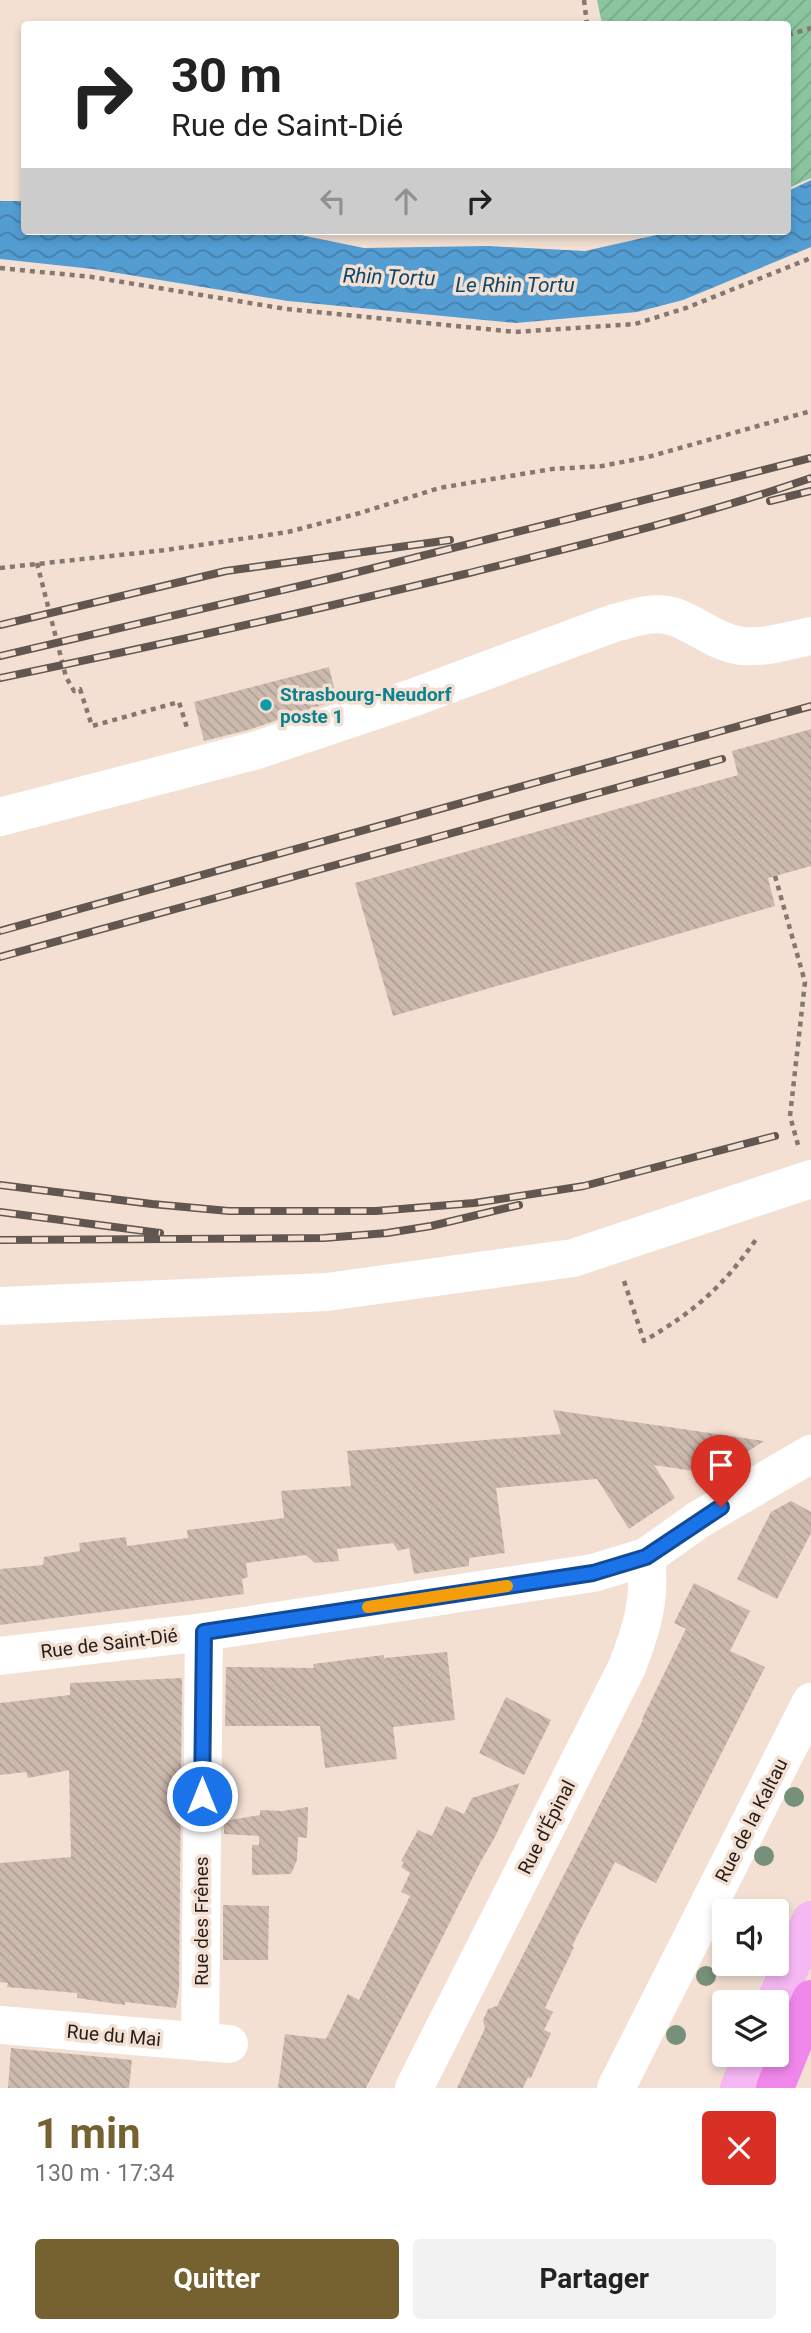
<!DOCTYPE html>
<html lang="fr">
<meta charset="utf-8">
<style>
:root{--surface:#fff;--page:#f2f2f2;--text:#222;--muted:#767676;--accent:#766231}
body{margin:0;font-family:Roboto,sans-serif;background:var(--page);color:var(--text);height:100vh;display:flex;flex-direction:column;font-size:26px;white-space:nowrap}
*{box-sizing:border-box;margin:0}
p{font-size:23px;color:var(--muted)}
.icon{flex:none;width:38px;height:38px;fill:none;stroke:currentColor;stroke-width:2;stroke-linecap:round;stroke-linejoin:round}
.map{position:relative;height:2088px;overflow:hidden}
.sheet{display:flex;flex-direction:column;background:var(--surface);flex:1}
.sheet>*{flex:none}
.top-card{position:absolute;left:21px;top:21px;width:770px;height:214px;border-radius:7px;box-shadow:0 4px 10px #0003;background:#fff;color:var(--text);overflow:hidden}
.tools{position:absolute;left:712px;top:1899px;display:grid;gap:14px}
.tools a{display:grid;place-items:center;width:77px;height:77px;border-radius:7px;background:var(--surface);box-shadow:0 4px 10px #0003;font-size:35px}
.pin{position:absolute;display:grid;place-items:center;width:60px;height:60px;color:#fff;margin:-72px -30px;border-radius:50% 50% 50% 0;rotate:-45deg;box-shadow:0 0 7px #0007}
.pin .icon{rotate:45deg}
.me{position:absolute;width:77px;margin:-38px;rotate:0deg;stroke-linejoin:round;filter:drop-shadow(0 0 5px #0008)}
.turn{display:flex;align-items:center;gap:24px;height:147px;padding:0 35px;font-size:32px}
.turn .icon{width:91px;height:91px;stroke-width:2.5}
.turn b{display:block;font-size:49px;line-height:60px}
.lanes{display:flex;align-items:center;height:66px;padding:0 35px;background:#0003;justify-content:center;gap:35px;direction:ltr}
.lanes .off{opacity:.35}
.round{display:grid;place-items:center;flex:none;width:74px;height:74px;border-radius:7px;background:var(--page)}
.head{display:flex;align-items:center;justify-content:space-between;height:119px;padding:0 35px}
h1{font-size:42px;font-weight:700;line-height:52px;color:var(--accent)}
.primary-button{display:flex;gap:14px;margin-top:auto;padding:14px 35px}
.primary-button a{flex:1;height:80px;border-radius:7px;background:var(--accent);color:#fff;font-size:28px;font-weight:700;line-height:80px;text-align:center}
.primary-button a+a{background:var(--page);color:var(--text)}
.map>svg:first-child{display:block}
.garden{fill:url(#garden-furrows)}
.water{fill:url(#water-waves)}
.building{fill:url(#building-back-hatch)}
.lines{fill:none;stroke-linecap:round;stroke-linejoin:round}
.path{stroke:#857870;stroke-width:4.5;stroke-dasharray:5 5;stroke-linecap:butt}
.minor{stroke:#fff;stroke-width:38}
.major{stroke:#f6b8f3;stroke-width:38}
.highway{stroke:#f088eb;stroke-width:38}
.rail-casing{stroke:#615750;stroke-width:8}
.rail{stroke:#f3e0d3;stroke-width:5;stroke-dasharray:16;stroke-linecap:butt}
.tree{fill:#769079}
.route-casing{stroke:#114b97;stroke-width:18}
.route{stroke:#1a73e8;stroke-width:12}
.slow{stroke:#f59e0b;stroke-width:12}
.culture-dot{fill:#0f9aa8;stroke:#f3e0d3;stroke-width:2.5}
.labels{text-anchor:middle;stroke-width:7;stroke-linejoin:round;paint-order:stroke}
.culture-label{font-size:19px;font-weight:bold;fill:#0d838f;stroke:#f3e0d3;text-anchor:start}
.street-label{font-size:19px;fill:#241d19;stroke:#f3e0d3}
.water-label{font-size:21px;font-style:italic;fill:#0d476b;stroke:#f3e0d3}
</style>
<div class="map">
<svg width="811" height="2088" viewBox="0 0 811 2088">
<defs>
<pattern id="garden-furrows" width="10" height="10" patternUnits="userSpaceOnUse" patternTransform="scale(1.75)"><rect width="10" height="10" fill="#8ac59f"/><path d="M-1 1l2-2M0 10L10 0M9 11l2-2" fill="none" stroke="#77a988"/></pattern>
<pattern id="water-waves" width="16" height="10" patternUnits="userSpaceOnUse" patternTransform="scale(1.75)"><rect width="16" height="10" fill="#539dd3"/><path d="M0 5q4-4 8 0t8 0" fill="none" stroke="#457faa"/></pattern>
<pattern id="building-back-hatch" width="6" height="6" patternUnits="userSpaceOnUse" patternTransform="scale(1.75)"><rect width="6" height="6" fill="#ccbaae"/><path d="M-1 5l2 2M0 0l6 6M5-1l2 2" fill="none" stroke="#af9f95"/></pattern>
</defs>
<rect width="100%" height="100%" fill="#f3e0d3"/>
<path class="garden" d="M 597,0 L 811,0 L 811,178 L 788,188 L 788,24 L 602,24 Z"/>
<path class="water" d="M 811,180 L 811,247 L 683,300 L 637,312 L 516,323 L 288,301 L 93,269 L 0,259 L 0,201 L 24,201 L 24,231 L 281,231 L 364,248 L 488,246 L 585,251 L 674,231 L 788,231 L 788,191 Z"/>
<path class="building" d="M 329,667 L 337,700 L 248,730 L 204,741 L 194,702 Z
M 811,729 L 811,866 L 768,878 L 775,906 L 393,1016 L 355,883 L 738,775 L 732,751 Z
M 553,1410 L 764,1441 L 713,1474 L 654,1465 L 675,1498 L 629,1529 L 597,1479 L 496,1488 L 505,1553 L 469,1558 L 469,1566 L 414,1574 L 409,1548 L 398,1551 L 393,1543 L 337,1549 L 339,1561 L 315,1563 L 306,1555 L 246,1563 L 248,1577 L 242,1579 L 244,1594 L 0,1625 L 0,1569 L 43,1565 L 44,1557 L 80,1551 L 79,1543 L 126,1537 L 127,1546 L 188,1538 L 187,1530 L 284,1518 L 281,1491 L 351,1486 L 347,1451 L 561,1434 Z
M 791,1501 L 811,1512 L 811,1533 L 777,1599 L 737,1579 L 771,1512 Z
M 694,1583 L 750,1611 L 730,1651 L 765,1667 L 656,1883 L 615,1862 L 572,1946 L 574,1947 L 545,2008 L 553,2012 L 544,2030 L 551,2033 L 531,2078 L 528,2077 L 523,2088 L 457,2088 L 485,2028 L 483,2020 L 488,2009 L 497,2006 L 643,1720 L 642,1719 L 686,1629 L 674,1623 Z
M 447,1652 L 455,1720 L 393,1727 L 397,1759 L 325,1768 L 320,1726 L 225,1726 L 226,1667 L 314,1668 L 313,1664 L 384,1655 L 384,1658 Z
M 182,1678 L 179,1988 L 176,2008 L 125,2002 L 125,2005 L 77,1998 L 77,1993 L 7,1987 L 8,1983 L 0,1982 L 0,1863 L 71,1857 L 69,1770 L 28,1778 L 26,1772 L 0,1775 L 0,1703 L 70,1695 L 70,1683 Z
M 506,1697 L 551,1720 L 524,1775 L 479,1753 Z
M 520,1783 L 495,1837 L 481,1861 L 366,2088 L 278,2088 L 285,2034 L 326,2039 L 348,1994 L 359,2000 L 410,1896 L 401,1892 L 410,1873 L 401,1867 L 404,1862 L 401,1861 L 418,1830 L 432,1836 L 446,1806 L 464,1814 L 472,1798 Z
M 308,1807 L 307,1838 L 298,1837 L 297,1860 L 291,1874 L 252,1875 L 252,1845 L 259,1845 L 259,1836 L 224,1834 L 224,1821 L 260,1815 L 260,1810 L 282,1811 Z
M 223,1905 L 269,1906 L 268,1960 L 223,1960 Z
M 11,2048 L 132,2060 L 129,2088 L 8,2088 Z"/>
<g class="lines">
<path class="path" d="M 584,0 L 587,24
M 788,35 L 811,28
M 0,268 L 92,277 L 286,309 L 515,332 L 635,324 L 686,308 L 811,258
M 37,563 L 66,677 L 74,691 L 80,689 L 92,726 L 179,702 L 188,731
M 0,568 L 166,550 L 288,532 L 360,513 L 439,488 L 552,469 L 602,466 L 648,457 L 811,411
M 775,876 L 805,982 L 790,1116 L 798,1145
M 624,1281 L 644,1341 C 695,1311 723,1287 757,1238"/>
<path class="minor" d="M 0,817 L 254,751 L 412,698 L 614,623 C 631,619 649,612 667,615 C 693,620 714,643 742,646 C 765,648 788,641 811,636
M 0,1306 L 327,1292 L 573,1258 L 811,1179
M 0,1656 L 204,1632 L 593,1573 L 646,1557 L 698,1520 L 811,1454
M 0,2025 L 229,2044
M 200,2042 L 204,1632
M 414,2088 L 627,1667 C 642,1628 651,1600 646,1557
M 616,2088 L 811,1702"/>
<path class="major" d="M 775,2002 L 811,1920
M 739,2088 L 753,2054"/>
<path class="highway" d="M 775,2088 L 811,1999"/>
<defs>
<path id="rail" d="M 770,501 L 811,491
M 0,625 L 226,571 L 450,540
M 0,656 L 338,577 L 811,458
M 0,678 C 156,646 310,611 465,574 C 581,545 698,517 811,478
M 0,931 L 811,706
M 0,957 L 722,759
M 0,1185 L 152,1204 L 229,1211 L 376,1211 L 474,1203 L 584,1186 L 775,1136
M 0,1212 L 160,1233
M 0,1240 L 324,1238 L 387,1233 L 431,1226 L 519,1205"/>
</defs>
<use href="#rail" class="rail-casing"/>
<use href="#rail" class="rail"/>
</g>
<g class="tree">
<circle cx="794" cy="1797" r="10"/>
<circle cx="764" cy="1856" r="10"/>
<circle cx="706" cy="1976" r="10"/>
<circle cx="676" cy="2035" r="10"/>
</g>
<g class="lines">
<defs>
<path id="route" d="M 202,1796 L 204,1632 L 593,1573 L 646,1557 L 721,1507"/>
</defs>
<use href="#route" class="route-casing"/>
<use href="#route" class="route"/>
<path class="slow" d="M 368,1607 L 507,1586"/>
</g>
<circle class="culture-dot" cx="266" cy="705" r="7"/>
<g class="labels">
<g class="culture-label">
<text x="280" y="701">Strasbourg-Neudorf<tspan x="280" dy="22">poste 1</tspan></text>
</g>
<g class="street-label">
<text transform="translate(109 1643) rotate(-7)" y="7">Rue de Saint-Dié</text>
<text transform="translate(751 1820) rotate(-63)" y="7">Rue de la Kaltau</text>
<text transform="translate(546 1827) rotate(-63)" y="7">Rue d'Épinal</text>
<text transform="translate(201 1921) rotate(-90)" y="7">Rue des Frênes</text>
<text transform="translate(114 2035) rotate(5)" y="7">Rue du Mai</text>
</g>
<g class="water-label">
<text transform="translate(389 277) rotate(2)" y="7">Rhin Tortu</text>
<text x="515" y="292">Le Rhin Tortu</text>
</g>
</g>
</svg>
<div class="tools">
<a><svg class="icon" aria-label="sound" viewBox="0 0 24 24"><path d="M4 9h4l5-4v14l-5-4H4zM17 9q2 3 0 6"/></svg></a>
<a><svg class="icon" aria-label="layers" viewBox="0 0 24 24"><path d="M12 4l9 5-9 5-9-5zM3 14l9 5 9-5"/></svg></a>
</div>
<div class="pin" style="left:721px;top:1507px;background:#d93025"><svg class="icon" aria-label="arrive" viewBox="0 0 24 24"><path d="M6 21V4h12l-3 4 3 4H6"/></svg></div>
<svg class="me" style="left:202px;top:1796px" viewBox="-20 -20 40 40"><circle r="17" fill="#1a73e8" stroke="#fff" stroke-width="3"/><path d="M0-11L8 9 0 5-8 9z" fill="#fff"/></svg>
<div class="top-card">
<div class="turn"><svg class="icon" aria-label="right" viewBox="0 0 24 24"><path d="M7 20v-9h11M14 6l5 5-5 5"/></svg><div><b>30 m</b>Rue de Saint-Dié</div></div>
<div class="lanes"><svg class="icon off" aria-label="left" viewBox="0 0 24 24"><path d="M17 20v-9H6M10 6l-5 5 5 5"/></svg><svg class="icon off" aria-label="ahead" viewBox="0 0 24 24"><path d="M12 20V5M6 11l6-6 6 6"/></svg><svg class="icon" aria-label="right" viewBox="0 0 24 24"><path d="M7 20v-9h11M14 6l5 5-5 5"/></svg></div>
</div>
</div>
<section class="sheet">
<div class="head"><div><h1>1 min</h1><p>130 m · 17:34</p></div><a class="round" style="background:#d93025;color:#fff"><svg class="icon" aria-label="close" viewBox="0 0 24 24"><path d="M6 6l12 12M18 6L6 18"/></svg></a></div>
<div class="primary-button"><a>Quitter</a><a>Partager</a></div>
</section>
